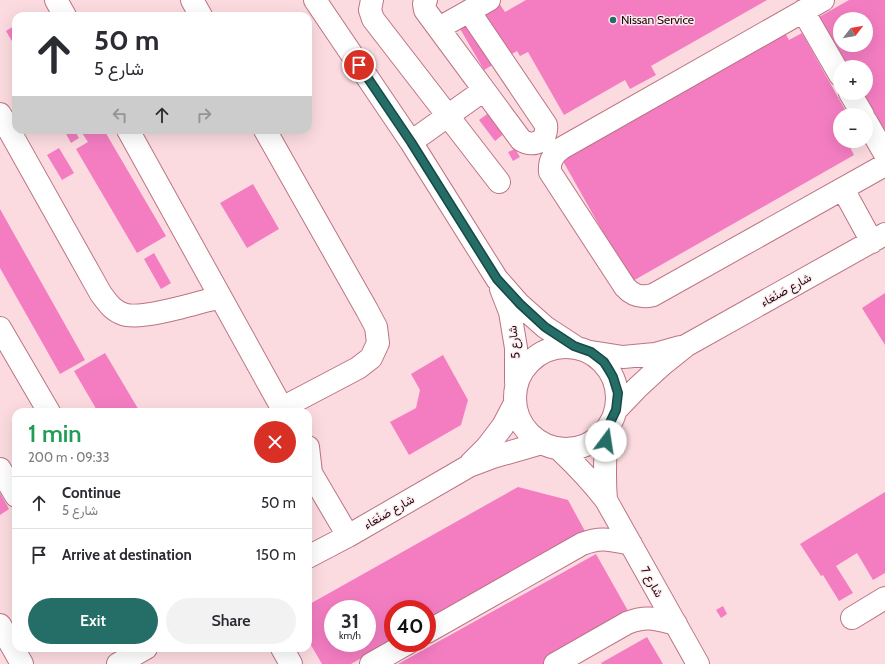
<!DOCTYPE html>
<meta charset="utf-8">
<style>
:root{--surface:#fff;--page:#f2f2f3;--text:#2b2b33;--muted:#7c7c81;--line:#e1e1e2;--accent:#256e67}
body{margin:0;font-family:Cabin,Vazirmatn,sans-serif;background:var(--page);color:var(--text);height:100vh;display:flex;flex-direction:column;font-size:15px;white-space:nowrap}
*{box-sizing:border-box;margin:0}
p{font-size:13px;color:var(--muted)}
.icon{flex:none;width:22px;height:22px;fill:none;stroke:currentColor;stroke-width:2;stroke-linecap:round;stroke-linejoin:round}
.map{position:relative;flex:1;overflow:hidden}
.drawer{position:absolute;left:12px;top:408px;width:300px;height:244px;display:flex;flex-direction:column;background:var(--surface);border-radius:12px;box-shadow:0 4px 16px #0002}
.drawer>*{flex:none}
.hud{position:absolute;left:12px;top:12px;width:300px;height:122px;border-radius:12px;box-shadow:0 4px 16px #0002;background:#fff;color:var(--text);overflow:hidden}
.needle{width:26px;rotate:59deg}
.tools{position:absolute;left:833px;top:12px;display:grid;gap:8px}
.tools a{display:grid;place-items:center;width:40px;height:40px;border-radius:50%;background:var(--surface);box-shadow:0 4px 16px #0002;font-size:20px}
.speed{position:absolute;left:324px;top:600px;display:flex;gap:8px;font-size:20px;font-weight:700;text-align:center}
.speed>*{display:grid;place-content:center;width:52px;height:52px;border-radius:50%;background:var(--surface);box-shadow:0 4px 16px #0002;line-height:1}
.speed small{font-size:10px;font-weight:400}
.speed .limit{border:6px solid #d22;background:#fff;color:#111}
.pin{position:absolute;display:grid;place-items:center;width:34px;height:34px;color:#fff;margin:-17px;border:2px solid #fff;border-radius:50%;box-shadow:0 1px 4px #0007}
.me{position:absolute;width:44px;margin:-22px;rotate:14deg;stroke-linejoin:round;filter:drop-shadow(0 0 3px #0008)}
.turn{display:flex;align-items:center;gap:14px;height:84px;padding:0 16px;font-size:18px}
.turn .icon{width:52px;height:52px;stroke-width:2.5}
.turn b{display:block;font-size:28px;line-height:34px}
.lanes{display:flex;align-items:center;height:38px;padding:0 16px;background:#0003;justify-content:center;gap:20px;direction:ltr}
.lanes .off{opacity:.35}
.round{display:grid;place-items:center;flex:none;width:42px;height:42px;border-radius:21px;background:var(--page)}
.head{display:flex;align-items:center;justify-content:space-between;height:68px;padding:0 16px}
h1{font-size:24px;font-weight:600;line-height:30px;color:#1e9e55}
.action{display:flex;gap:8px;margin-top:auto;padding:8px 16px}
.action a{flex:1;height:46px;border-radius:24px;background:var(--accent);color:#fff;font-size:16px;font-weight:600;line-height:46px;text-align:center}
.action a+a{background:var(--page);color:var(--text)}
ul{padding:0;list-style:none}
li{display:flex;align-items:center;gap:12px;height:52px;padding:0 16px;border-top:1px solid var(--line)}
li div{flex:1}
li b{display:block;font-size:15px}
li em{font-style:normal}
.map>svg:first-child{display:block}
.building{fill:#f47dc2;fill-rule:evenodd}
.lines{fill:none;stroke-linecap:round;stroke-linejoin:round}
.minor-casing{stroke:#bc7483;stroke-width:24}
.minor{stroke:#fff;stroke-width:22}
.route-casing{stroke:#184843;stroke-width:10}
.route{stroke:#256e67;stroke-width:7}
.poi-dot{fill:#256e67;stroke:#fdedef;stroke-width:1.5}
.labels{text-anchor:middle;stroke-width:3;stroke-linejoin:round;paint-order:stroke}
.poi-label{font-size:12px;fill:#22080f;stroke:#fdedef;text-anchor:start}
.street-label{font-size:12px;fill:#22080f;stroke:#fdedef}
</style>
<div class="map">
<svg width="885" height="664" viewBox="0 0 885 664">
<rect width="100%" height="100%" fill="#fbdbe0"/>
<path class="building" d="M 526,0 L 767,0 L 651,66 L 656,75 L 630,89 L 625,80 L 564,115 L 528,52 L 520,56 L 517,51 L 484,70 L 459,27 L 499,3 L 505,12 Z
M 849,0 L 885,0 L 885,131 L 863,93 L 866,93 L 866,67 L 848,67 L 819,17 ZM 840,19 L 866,19 L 866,45 L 840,45 Z
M 16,25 L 16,48 L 6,31 Z
M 782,28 L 789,40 L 802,33 L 848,115 L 840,115 L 840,141 L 861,141 L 850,147 L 854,155 L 631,282 L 559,154 Z
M 490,112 L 506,132 L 495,141 L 479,120 Z
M 64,130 L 74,130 L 79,138 L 71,143 Z
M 80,130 L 104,130 L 166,236 L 137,253 L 76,149 L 88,142 Z
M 59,148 L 74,173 L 62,180 L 47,155 Z
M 515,149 L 520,157 L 513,161 L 508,152 Z
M 253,184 L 279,229 L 247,248 L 220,203 Z
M 0,209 L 85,360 L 60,374 L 0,268 Z
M 154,253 L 171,283 L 161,289 L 144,259 Z
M 885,293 L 885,345 L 862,308 Z
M 105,353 L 140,412 L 98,412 L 74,371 Z
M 443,355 L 468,400 L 461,425 L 409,455 L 390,422 L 416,408 L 420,390 L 411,374 Z
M 518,487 L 568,500 L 586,533 L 427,622 L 427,609 L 393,609 L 393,640 L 351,664 L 322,664 L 308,640 L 308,605 ZM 333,609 L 367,609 L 367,643 L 333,643 Z
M 885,492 L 885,573 L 873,580 L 857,553 L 836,566 L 853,593 L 839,601 L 823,575 L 821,576 L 800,544 Z
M 0,493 L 9,509 L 0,515 Z
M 596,554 L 632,618 L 550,664 L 398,664 Z
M 723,606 L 727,614 L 721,618 L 716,610 Z
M 647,637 L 663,664 L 602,664 L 601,663 Z"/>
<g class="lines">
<defs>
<path id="minor" d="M 56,0 L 65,16
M 192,0 L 201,16
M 315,0 L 411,142 L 497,279 L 519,304 L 545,327 L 574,346
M 372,0 L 370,10 L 373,19 L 499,182
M 426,0 L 424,4 L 425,10 L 521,140 C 534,148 548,141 546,125 L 469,11
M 823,0 L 562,148 C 553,154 549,161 550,172 L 625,287 C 633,296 641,298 653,295 L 885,165
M 803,11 L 840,75
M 439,28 L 489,0
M 850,93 L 863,115
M 0,114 L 101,294 C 108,303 112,310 123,314 C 141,321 200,302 220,297
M 866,121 L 885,154
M 128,130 L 282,408 L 285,412
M 265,130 L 367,310 L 376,327 L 378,343 L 371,358 L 358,368 L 282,408
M 411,142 L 484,90
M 843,189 L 872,242
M 501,289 L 510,312 L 516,348 L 516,382
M 0,328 L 49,412
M515 398a51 51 0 1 1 102 0a51 51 0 1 1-102 0Z
M 591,352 L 623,357 L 655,354 L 680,347
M 616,410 L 638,387 L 662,365 L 687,345 L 885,234
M 308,447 L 311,473 L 348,536
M 559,449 C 576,465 592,482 606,500 L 698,664
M 471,463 L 487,447 L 503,426 L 515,403
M 0,469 L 16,496
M 606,500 C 604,476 605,453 607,429
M 308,557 L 348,536 L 469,466 L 493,457 L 542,443
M 852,618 L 885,598
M 0,625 L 22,664
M 427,632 L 582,544 C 602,536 611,540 631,544
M 282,648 L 291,664
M 118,664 L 146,648
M 371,664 L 408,643
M 555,664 L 627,623 C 647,615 656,619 676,624"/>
</defs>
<use href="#minor" class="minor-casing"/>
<use href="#minor" class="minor"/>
</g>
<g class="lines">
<defs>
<path id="route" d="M 359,65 L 411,142 L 497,279 L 520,304 L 545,327 L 574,346 L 591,352 L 604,362 L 609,370 L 613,377 L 618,393 L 616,410 L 607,429 L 606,441"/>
</defs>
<use href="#route" class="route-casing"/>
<use href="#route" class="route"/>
</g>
<circle class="poi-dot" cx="613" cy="20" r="4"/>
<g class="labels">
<g class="poi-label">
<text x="621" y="24">Nissan Service</text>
</g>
<g class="street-label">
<text transform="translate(786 290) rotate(-29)" y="4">شارع صَنْعَاء</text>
<text transform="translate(514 342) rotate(-96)" y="4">شارع 5</text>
<text transform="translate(389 512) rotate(-30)" y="4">شارع صَنْعَاء</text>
<text transform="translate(652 582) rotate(61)" y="4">شارع 7</text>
</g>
</g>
</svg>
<div class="tools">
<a><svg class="needle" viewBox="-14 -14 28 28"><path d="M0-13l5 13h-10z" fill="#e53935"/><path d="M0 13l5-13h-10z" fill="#7c7c81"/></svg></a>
<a>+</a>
<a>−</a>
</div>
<div class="speed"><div>31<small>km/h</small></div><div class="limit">40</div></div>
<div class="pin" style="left:359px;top:65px;background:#d93025"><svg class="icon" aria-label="arrive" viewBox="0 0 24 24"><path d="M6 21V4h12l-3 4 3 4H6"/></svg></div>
<svg class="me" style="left:606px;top:441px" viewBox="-20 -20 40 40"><circle r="19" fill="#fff"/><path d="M0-13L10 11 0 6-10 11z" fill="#256e67"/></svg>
<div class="hud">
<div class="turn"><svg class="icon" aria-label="ahead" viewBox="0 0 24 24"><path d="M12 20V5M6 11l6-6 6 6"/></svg><div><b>50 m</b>شارع 5</div></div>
<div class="lanes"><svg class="icon off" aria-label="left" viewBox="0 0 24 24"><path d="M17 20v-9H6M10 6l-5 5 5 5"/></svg><svg class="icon" aria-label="ahead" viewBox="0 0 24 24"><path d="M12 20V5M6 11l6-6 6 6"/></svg><svg class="icon off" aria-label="right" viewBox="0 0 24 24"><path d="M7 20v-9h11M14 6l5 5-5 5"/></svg></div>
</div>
<section class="drawer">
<div class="head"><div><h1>1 min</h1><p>200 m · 09:33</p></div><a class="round" style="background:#d93025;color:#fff"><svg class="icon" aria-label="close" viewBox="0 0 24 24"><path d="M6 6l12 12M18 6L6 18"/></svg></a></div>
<ul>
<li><svg class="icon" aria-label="ahead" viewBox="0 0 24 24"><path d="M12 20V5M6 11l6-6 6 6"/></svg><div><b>Continue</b><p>شارع 5</p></div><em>50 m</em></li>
<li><svg class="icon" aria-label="arrive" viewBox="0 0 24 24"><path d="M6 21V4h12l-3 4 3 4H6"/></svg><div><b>Arrive at destination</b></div><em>150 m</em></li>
</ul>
<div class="action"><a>Exit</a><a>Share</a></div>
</section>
</div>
